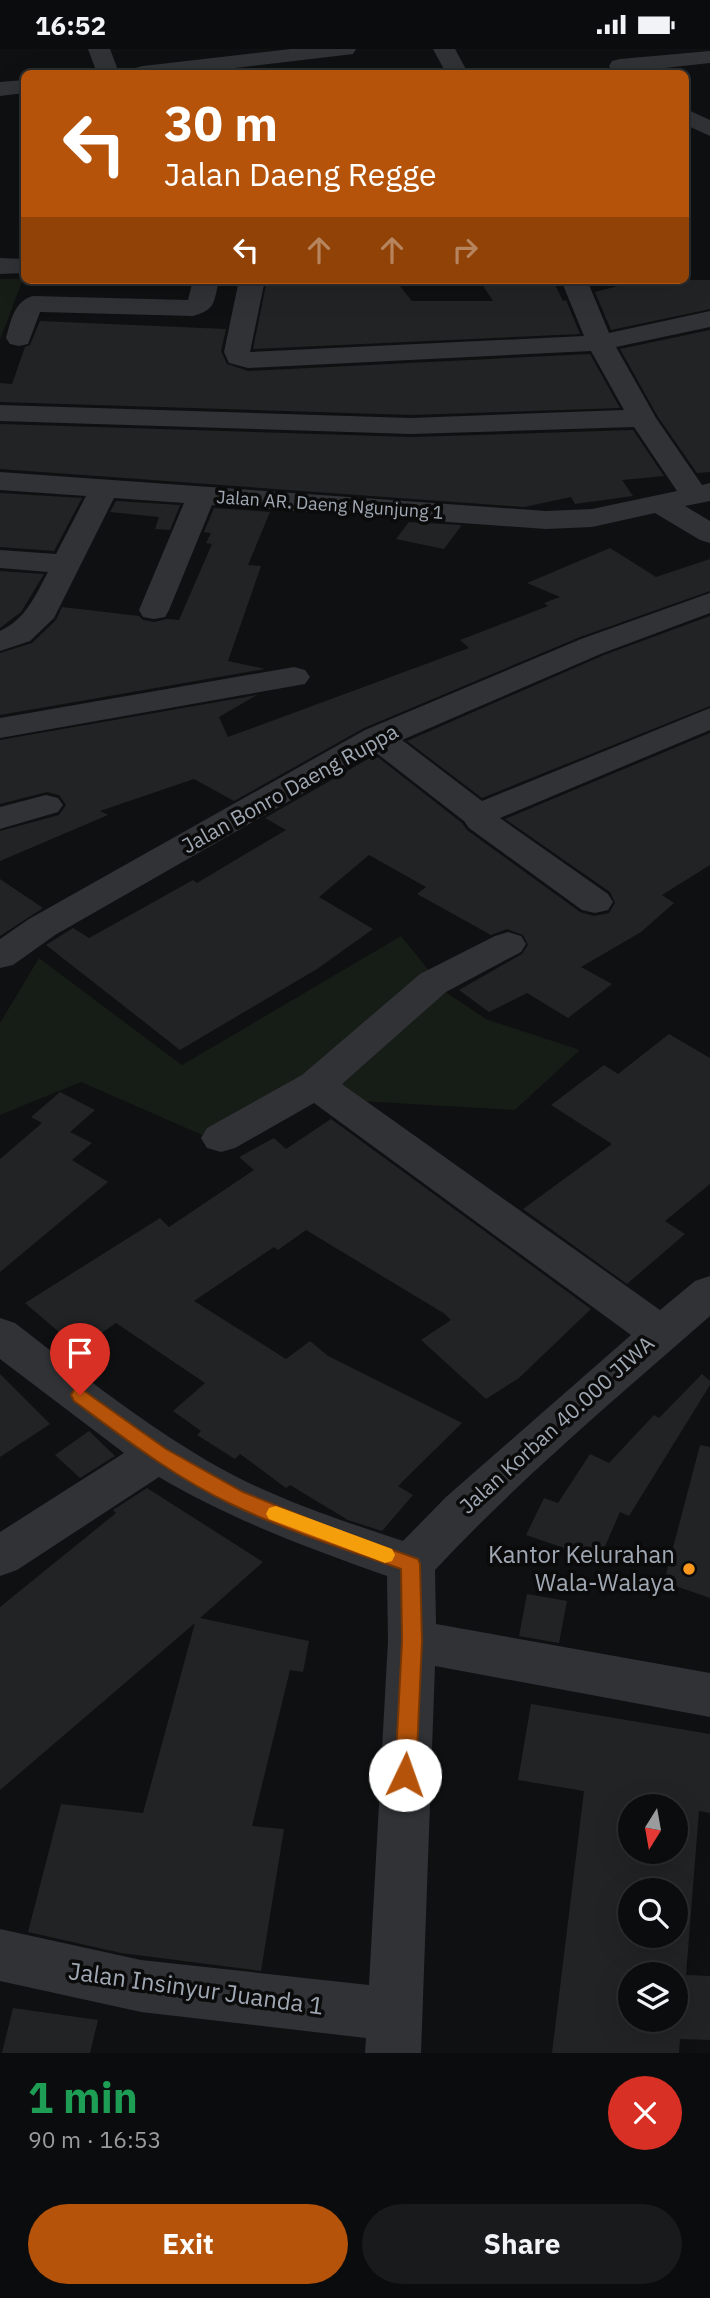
<!DOCTYPE html>
<meta charset="utf-8">
<style>
:root{--surface:#0b0c0d;--page:#191a1b;--text:#f1f3f6;--muted:#9a9b9d;--line:#2b2c2e;--accent:#b45309}
body{margin:0;font-family:"IBM Plex Sans",sans-serif;background:var(--page);color:var(--text);height:100vh;display:flex;flex-direction:column;font-size:26px;white-space:nowrap}
*{box-sizing:border-box;margin:0}
p{font-size:23px;color:var(--muted)}
.icon{flex:none;width:38px;height:38px;fill:none;stroke:currentColor;stroke-width:2;stroke-linecap:round;stroke-linejoin:round}
.map{position:relative;height:2004px;overflow:hidden}
.side{display:flex;flex-direction:column;background:var(--surface);flex:1}
.side>*{flex:none}
.top-card{position:absolute;left:21px;top:21px;width:668px;height:214px;border-radius:10px;box-shadow:0 7px 28px #0002,0 0 0 2px var(--line);background:#b45309;color:#fff;overflow:hidden}
.needle{width:46px;rotate:191deg}
.buttons{position:absolute;left:618px;top:1745px;display:grid;gap:14px}
.buttons a{display:grid;place-items:center;width:70px;height:70px;border-radius:50%;background:var(--surface);box-shadow:0 7px 28px #0002,0 0 0 2px var(--line);font-size:35px}
.pin{position:absolute;display:grid;place-items:center;width:60px;height:60px;color:#fff;margin:-72px -30px;border-radius:50% 50% 50% 0;rotate:-45deg;box-shadow:0 0 7px #0007}
.pin .icon{rotate:45deg}
.me{position:absolute;width:77px;margin:-38px;rotate:3deg;stroke-linejoin:round;filter:drop-shadow(0 0 5px #0008)}
.turn{display:flex;align-items:center;gap:24px;height:147px;padding:0 28px;font-size:32px}
.turn .icon{width:91px;height:91px;stroke-width:2.5}
.turn b{display:block;font-size:49px;line-height:60px}
.lanes{display:flex;align-items:center;height:66px;padding:0 28px;background:#0003;justify-content:center;gap:35px;direction:ltr}
.lanes .off{opacity:.35}
.round{display:grid;place-items:center;flex:none;width:74px;height:74px;border-radius:37px;background:var(--page)}
.overview{display:flex;align-items:center;justify-content:space-between;height:119px;padding:0 28px}
h1{font-size:42px;font-weight:700;line-height:52px;color:#1e9e55}
.button{display:flex;gap:14px;margin-top:auto;padding:14px 28px}
.button a{flex:1;height:80px;border-radius:42px;background:var(--accent);color:#fff;font-size:28px;font-weight:700;line-height:80px;text-align:center}
.button a+a{background:var(--page);color:var(--text)}
.status{display:flex;justify-content:space-between;align-items:center;height:49px;padding:0 35px;background:var(--surface);direction:ltr}
.status svg{height:19px;fill:currentColor}
.map>svg:first-child{display:block}
.green{fill:#161c16}
.building{fill:#222325;fill-rule:evenodd}
.lines{fill:none;stroke-linecap:round;stroke-linejoin:round}
.minor{fill:#303236;fill-rule:evenodd}
.route{fill:#b45309;stroke:#753606;stroke-width:2}
.slow{fill:#f59e0b}
.poi-dot{fill:#fb981d;stroke:#0b0b0c;stroke-width:2.5}
.labels{text-anchor:middle;stroke-width:7;stroke-linejoin:round;paint-order:stroke}
.far-street-label{font-size:18px;fill:#a0a8b3;stroke:#0b0b0c}
.street-label{font-size:21px;fill:#a0a8b3;stroke:#0b0b0c}
.near-poi-label{font-size:24px;fill:#a0a8b3;stroke:#0b0b0c;text-anchor:end}
.near-street-label{font-size:24px;fill:#a0a8b3;stroke:#0b0b0c}
</style>
<div class="status"><b>16:52</b><svg viewBox="0 0 49 12"><path d="M0 12V9h3v3zM5 12V6h3v6zM10 12V3h3v9zM15 12V0h3v12zM26 1h20v11H26zM47 4h2v5h-2z"/></svg></div>
<div class="map">
<svg width="710" height="2004" viewBox="0 0 710 2004">
<rect width="100%" height="100%" fill="#0f1011"/>
<path class="green" d="M 0,230 L 23,230 L 0,291 Z
M 401,887 L 447,944 L 486,970 L 580,1001 L 515,1061 L 291,1048 L 218,1093 L 81,1033 L 0,1066 L 0,974 L 39,909 L 182,1016 Z"/>
<path class="building" d="M 267,231 L 395,231 L 412,252 L 493,252 L 479,231 L 553,231 L 563,252 L 566,251 L 580,285 L 253,300 Z
M 641,231 L 710,231 L 710,260 L 611,281 L 595,243 Z
M 40,272 L 226,280 L 221,302 L 227,315 L 248,322 L 590,305 L 620,359 L 411,366 L 0,353 L 0,334 L 12,335 L 25,298 L 30,296 Z
M 710,281 L 710,423 L 697,424 L 658,368 L 620,300 Z
M 0,375 L 411,388 L 633,381 L 664,427 L 622,431 L 633,447 L 575,455 L 571,448 L 524,458 L 0,420 Z
M 0,444 L 82,449 L 54,502 L 0,498 Z
M 116,452 L 180,456 L 170,481 L 155,480 L 159,468 L 110,463 Z
M 214,459 L 270,463 L 248,516 L 261,517 L 228,612 L 265,620 L 0,666 L 0,604 L 32,594 L 56,571 L 62,558 L 139,567 L 143,571 L 154,573 L 167,570 L 179,571 L 212,495 L 206,494 L 211,484 L 204,483 Z
M 409,473 L 460,476 L 461,477 L 444,500 L 396,490 Z
M 610,499 L 656,528 L 710,510 L 710,542 L 580,588 L 364,679 L 234,752 L 194,730 L 100,762 L 108,766 L 0,812 L 0,782 L 59,766 L 66,756 L 59,746 L 47,743 L 0,755 L 0,691 L 257,646 L 219,668 L 228,688 L 469,599 L 460,591 L 548,557 L 544,554 L 560,548 L 527,534 Z
M 0,522 L 44,525 L 21,563 L 0,579 Z
M 710,567 L 710,657 L 482,749 L 407,692 L 604,606 Z
M 710,684 L 710,816 L 662,846 L 674,854 L 641,883 L 581,918 L 612,935 L 568,969 L 527,944 L 489,963 L 459,941 L 522,905 L 528,896 L 523,886 L 507,880 L 491,886 L 417,845 L 426,838 L 369,806 L 319,848 L 373,880 L 317,920 L 180,1001 L 46,896 L 73,879 L 89,889 L 193,831 L 197,834 L 286,781 L 265,769 L 375,706 L 462,774 L 467,781 L 580,863 L 594,867 L 609,864 L 615,854 L 610,843 L 505,770 Z
M 0,830 L 43,859 L 0,887 Z
M 669,985 L 710,1009 L 710,1135 L 665,1172 L 685,1185 L 627,1235 L 523,1160 L 612,1095 L 551,1056 L 604,1016 L 618,1025 Z
M 60,1043 L 95,1061 L 70,1083 L 92,1094 L 72,1111 L 108,1133 L 0,1223 L 0,1110 L 42,1074 L 31,1068 Z
M 331,1070 L 591,1260 L 519,1329 L 486,1350 L 421,1291 L 451,1271 L 445,1265 L 306,1181 L 278,1201 L 274,1198 L 194,1252 L 286,1310 L 310,1292 L 328,1307 L 462,1374 L 398,1437 L 413,1446 L 382,1482 L 348,1471 L 290,1436 L 286,1439 L 240,1405 L 235,1410 L 197,1386 L 201,1382 L 173,1362 L 205,1334 L 116,1274 L 79,1300 L 25,1254 L 160,1169 L 169,1178 L 254,1121 L 239,1108 L 274,1089 L 286,1100 Z
M 0,1325 L 50,1375 L 0,1408 Z
M 702,1325 L 710,1332 L 710,1336 L 629,1467 L 620,1463 L 599,1511 L 526,1486 L 544,1449 L 558,1454 L 590,1405 L 609,1414 L 654,1366 L 659,1369 Z
M 89,1382 L 115,1407 L 80,1429 L 55,1406 Z
M 700,1396 L 710,1398 L 710,1549 L 664,1533 Z
M 147,1439 L 263,1513 L 200,1569 L 309,1592 L 303,1623 L 290,1621 L 252,1777 L 284,1780 L 261,1922 L 121,1904 L 28,1883 L 61,1755 L 143,1764 L 195,1574 L 0,1741 L 0,1558 L 116,1464 L 113,1461 Z
M 527,1545 L 567,1552 L 559,1594 L 519,1587 Z
M 531,1655 L 710,1685 L 710,1764 L 699,1762 L 686,1926 L 710,1927 L 710,1991 L 680,1990 L 679,2004 L 552,2004 L 584,1742 L 518,1731 ZM 630,1757 L 676,1757 L 676,1802 L 630,1802 ZM 630,1841 L 676,1841 L 676,1886 L 630,1886 ZM 630,1925 L 676,1925 L 676,1970 L 630,1970 Z
M 13,1959 L 98,1971 L 90,2004 L 2,2004 Z"/>
<g class="lines">
<path class="minor" d="M 88,0 L 110,0 L 119,24 L 97,24 Z
M 291,0 L 356,0 L 353,5 L 345,6 L 194,24 L 132,24 L 135,19 L 143,17 Z
M 433,0 L 455,0 L 468,24 L 446,24 Z
M 710,2 L 710,14 L 620,24 L 612,22 L 609,17 L 612,12 L 620,10 Z
M 24,31 L 24,44 L 0,47 L 0,33 Z
M 686,60 L 710,71 L 710,87 L 686,76 Z
M 0,209 L 24,210 L 24,224 L 0,225 Z
M 193,231 L 219,231 C 214,252 216,261 193,267 L 40,263 L 28,295 L 19,297 L 10,295 L 6,289 C 11,272 14,252 33,247 L 188,251 Z
M 239,231 L 265,231 L 250,303 L 584,287 L 561,231 L 587,231 L 609,284 L 710,262 L 710,278 L 616,298 L 656,369 L 702,436 L 710,434 L 710,452 L 685,457 L 710,472 L 710,494 L 700,491 L 655,464 L 592,478 L 546,480 L 212,456 L 169,561 L 165,568 L 154,570 L 143,568 L 139,561 L 184,454 L 114,449 L 54,569 L 30,592 L 0,602 L 0,582 C 26,570 35,547 48,523 L 0,519 L 0,501 L 56,505 L 86,447 L 0,441 L 0,423 L 546,462 L 592,460 L 677,442 L 634,378 L 411,385 L 0,372 L 0,356 L 411,369 L 624,361 L 591,302 L 248,319 L 229,314 L 224,303 Z
M 710,544 L 710,564 L 603,604 L 402,691 L 482,752 L 710,659 L 710,681 L 500,769 L 608,845 L 613,853 L 608,861 L 595,864 L 582,861 L 469,779 L 464,772 L 375,703 L 55,886 L 13,916 L 0,919 L 0,890 L 29,870 L 365,681 L 581,590 Z
M 294,618 L 305,621 L 310,628 L 305,635 L 0,689 L 0,669 Z
M 46,746 L 58,749 L 63,756 L 58,763 L 0,780 L 0,758 Z
M 508,883 L 521,887 L 526,895 L 521,903 L 446,943 L 342,1035 L 660,1261 L 695,1232 L 710,1227 L 710,1267 C 616,1349 520,1430 435,1521 L 436,1575 L 710,1624 L 710,1668 L 435,1617 L 421,2004 L 365,2004 L 366,1989 L 141,1963 L 0,1932 L 0,1880 L 141,1911 L 369,1936 L 388,1592 L 387,1527 C 308,1499 232,1471 159,1428 L 17,1521 L 0,1527 L 0,1483 L 124,1404 L 0,1310 L 0,1269 L 15,1274 C 81,1325 147,1378 220,1419 C 278,1451 340,1471 403,1492 L 446,1448 L 631,1286 L 314,1054 L 235,1099 L 221,1103 L 207,1099 L 201,1089 L 207,1079 L 302,1026 L 420,925 L 495,887 Z"/>
</g>
<path class="route" d="M 80,1339 L 166,1400 L 243,1443 L 329,1478 L 418,1510 L 420,1515 L 422,1592 L 416,1726 L 413,1733 L 405,1735 L 398,1733 L 395,1726 L 402,1592 L 401,1520 C 344,1500 285,1481 231,1455 C 174,1428 124,1389 74,1352 L 71,1346 L 74,1341 Z"/>
<path class="slow" d="M 276,1457 L 392,1500 L 395,1506 L 392,1512 L 385,1514 L 269,1470 L 266,1465 L 269,1459 Z"/>
<circle class="poi-dot" cx="689" cy="1520" r="7"/>
<g class="labels">
<g class="far-street-label">
<text transform="translate(330 456) rotate(4)" y="6">Jalan AR. Daeng Ngunjung 1</text>
</g>
<g class="street-label">
<text transform="translate(290 740) rotate(-29)" y="7">Jalan Bonro Daeng Ruppa</text>
<text transform="translate(557 1376) rotate(-42)" y="7">Jalan Korban 40.000 JIWA</text>
</g>
<g class="near-poi-label">
<text x="675" y="1514">Kantor Kelurahan<tspan x="675" dy="28">Wala-Walaya</tspan></text>
</g>
<g class="near-street-label">
<text transform="translate(196 1940) rotate(8)" y="8">Jalan Insinyur Juanda 1</text>
</g>
</g>
</svg>
<div class="buttons">
<a><svg class="needle" viewBox="-14 -14 28 28"><path d="M0-13l5 13h-10z" fill="#e53935"/><path d="M0 13l5-13h-10z" fill="#9a9b9d"/></svg></a>
<a><svg class="icon" aria-label="search" viewBox="0 0 24 24"><circle cx="10" cy="10" r="6"/><path d="M15 15l6 6"/></svg></a>
<a><svg class="icon" aria-label="layers" viewBox="0 0 24 24"><path d="M12 4l9 5-9 5-9-5zM3 14l9 5 9-5"/></svg></a>
</div>
<div class="pin" style="left:80px;top:1346px;background:#d93025"><svg class="icon" aria-label="arrive" viewBox="0 0 24 24"><path d="M6 21V4h12l-3 4 3 4H6"/></svg></div>
<svg class="me" style="left:405px;top:1726px" viewBox="-20 -20 40 40"><circle r="19" fill="#fff"/><path d="M0-13L10 11 0 6-10 11z" fill="#b45309"/></svg>
<div class="top-card">
<div class="turn"><svg class="icon" aria-label="left" viewBox="0 0 24 24"><path d="M17 20v-9H6M10 6l-5 5 5 5"/></svg><div><b>30 m</b>Jalan Daeng Regge</div></div>
<div class="lanes"><svg class="icon" aria-label="left" viewBox="0 0 24 24"><path d="M17 20v-9H6M10 6l-5 5 5 5"/></svg><svg class="icon off" aria-label="ahead" viewBox="0 0 24 24"><path d="M12 20V5M6 11l6-6 6 6"/></svg><svg class="icon off" aria-label="ahead" viewBox="0 0 24 24"><path d="M12 20V5M6 11l6-6 6 6"/></svg><svg class="icon off" aria-label="right" viewBox="0 0 24 24"><path d="M7 20v-9h11M14 6l5 5-5 5"/></svg></div>
</div>
</div>
<section class="side">
<div class="overview"><div><h1>1 min</h1><p>90 m · 16:53</p></div><a class="round" style="background:#d93025;color:#fff"><svg class="icon" aria-label="close" viewBox="0 0 24 24"><path d="M6 6l12 12M18 6L6 18"/></svg></a></div>
<div class="button"><a>Exit</a><a>Share</a></div>
</section>
